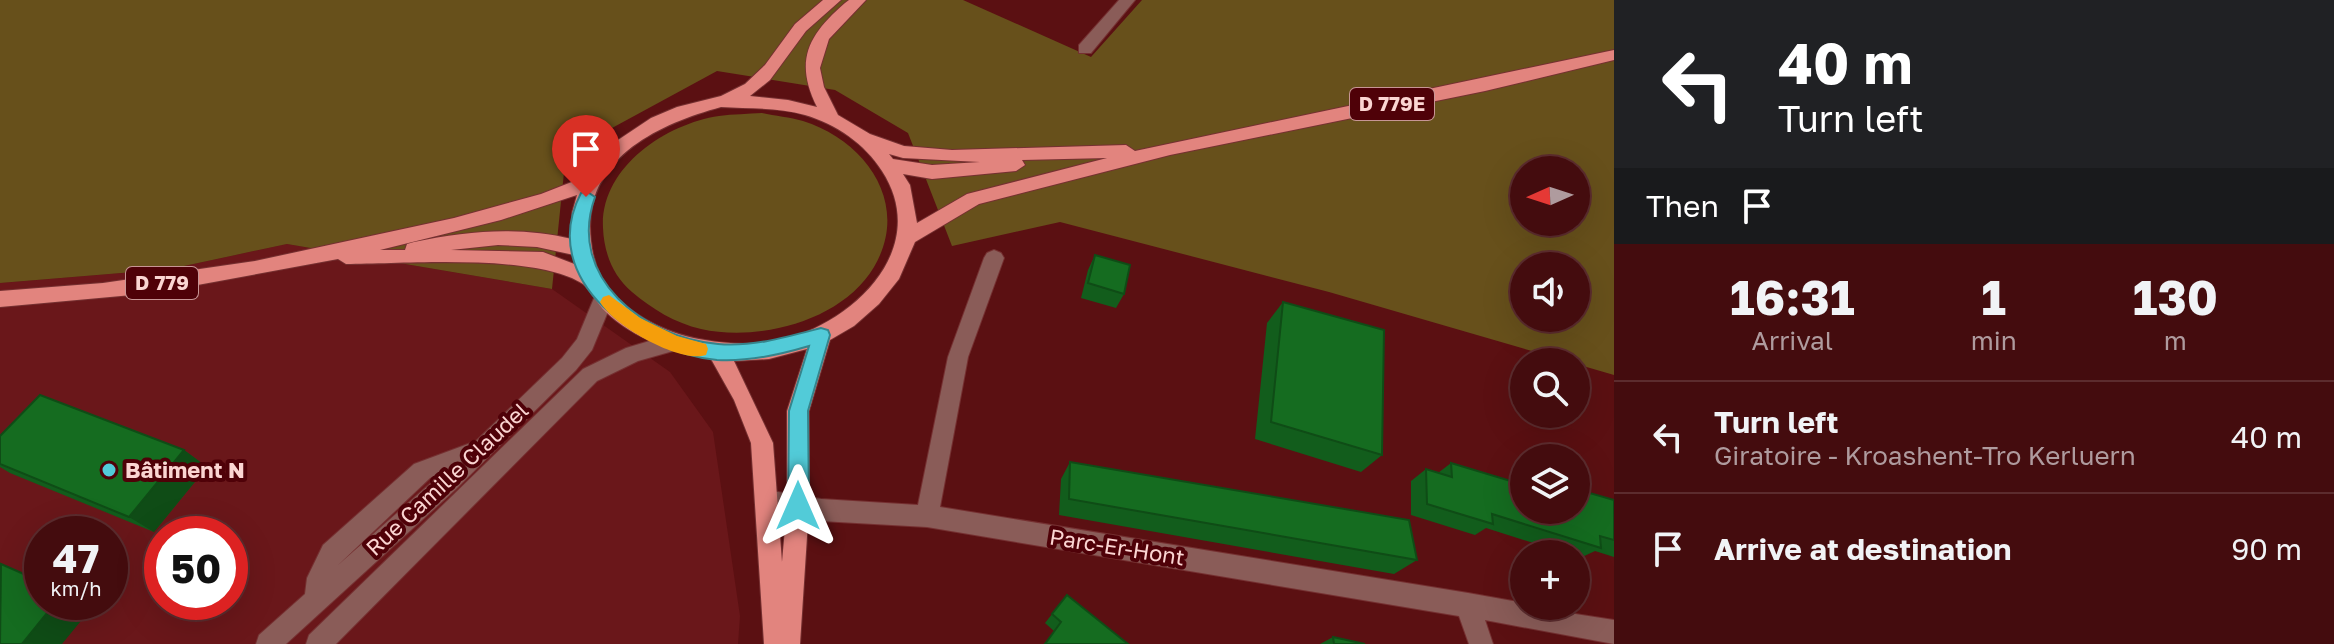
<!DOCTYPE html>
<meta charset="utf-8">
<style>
:root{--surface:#440c0e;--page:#4e1a1c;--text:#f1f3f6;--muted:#af9b9e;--line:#5c2c2e}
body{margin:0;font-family:"Golos Text",sans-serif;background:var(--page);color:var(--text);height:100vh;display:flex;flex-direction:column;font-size:30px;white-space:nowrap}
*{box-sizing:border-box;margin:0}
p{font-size:26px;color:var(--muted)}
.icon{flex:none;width:44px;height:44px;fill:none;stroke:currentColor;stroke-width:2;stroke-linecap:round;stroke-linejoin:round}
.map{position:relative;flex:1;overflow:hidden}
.panel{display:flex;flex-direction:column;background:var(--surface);width:720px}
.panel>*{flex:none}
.banner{background:#202124;color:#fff;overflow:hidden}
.needle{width:52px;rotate:267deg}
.buttons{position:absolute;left:1510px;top:156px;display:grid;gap:16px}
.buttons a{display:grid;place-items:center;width:80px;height:80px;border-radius:50%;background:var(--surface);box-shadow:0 8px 32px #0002,0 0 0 2px var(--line);font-size:40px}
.speed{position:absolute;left:24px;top:516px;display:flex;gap:16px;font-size:40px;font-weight:700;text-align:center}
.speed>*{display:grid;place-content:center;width:104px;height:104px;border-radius:50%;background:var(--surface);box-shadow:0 8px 32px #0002,0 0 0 2px var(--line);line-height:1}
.speed small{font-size:20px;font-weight:400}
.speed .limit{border:12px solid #d22;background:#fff;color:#111}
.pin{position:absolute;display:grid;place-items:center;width:68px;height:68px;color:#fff;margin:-82px -34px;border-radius:50% 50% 50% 0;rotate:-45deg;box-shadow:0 0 8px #0007}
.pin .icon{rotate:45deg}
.me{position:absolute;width:88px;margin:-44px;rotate:0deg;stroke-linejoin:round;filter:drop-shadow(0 0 6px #0008)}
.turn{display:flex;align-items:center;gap:28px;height:168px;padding:0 32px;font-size:36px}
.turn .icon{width:104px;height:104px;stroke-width:2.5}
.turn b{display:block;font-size:56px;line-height:68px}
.then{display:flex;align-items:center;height:76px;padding:0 32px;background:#0003;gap:16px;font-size:30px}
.eta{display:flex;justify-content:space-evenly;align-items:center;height:136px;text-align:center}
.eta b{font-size:48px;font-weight:700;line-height:56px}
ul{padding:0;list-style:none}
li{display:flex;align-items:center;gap:24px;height:112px;padding:0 32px;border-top:2px solid var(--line)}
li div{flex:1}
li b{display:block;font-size:30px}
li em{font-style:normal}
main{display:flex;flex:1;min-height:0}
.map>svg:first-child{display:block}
.built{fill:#6a171a;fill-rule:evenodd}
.green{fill:#67501b;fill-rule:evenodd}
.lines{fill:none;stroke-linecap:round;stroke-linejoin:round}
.minor-casing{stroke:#753031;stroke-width:2}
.major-casing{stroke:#753031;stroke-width:2}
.minor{fill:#8a5c58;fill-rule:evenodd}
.major{fill:#e2847e;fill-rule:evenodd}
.wall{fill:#125d1c}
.shaded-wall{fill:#0f4c16}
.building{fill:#156c20;stroke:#0f4c16;stroke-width:2}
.route{fill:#52cbd8;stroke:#35848c;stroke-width:2}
.slow{fill:#f59e0b}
.poi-dot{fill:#52cbd8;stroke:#4f0108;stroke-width:3}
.labels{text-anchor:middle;stroke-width:8;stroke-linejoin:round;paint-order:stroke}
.shield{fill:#4f0108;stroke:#c79595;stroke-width:2}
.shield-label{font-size:20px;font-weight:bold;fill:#fbd5d2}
.poi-label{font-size:22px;font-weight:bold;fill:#fbd5d2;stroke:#4f0108;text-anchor:start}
.street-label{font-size:22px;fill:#fbd5d2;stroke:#4f0108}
</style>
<main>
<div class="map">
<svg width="1614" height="644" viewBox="0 0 1614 644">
<rect width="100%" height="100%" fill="#5b1012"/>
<path class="built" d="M 287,244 L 552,289 L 670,372 L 713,432 L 740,616 L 738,644 L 0,644 L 0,283 L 170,269 ZM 42,534 L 110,534 L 110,602 L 42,602 ZM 162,534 L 230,534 L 230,602 L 162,602 Z"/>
<path class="green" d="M 0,0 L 963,0 L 1091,57 L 1142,0 L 1614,0 L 1614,375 L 1329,292 L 1060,222 L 952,246 L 908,133 L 835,90 L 717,71 L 566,153 L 552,289 L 287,244 L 170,269 L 0,283 ZM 1524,170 L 1576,170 L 1576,222 L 1524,222 ZM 1524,266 L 1576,266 L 1576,318 L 1524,318 Z
M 762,113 C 775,116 790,117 803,121 C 866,141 911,204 874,267 C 842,321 759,342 701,329 C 675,323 652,309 632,292 C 613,276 604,253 603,228 C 600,168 665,124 719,116 C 733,114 748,114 762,113 Z"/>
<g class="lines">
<defs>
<path id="minor" d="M 1119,0 L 1135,0 L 1091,53 L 1079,53 L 1079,45 Z
M 994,250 L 1001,253 L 1004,258 L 968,357 L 940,507 L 1468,593 L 1524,603 L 1524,606 L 1614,620 L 1614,644 L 1485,620 L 1493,644 L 1469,644 L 1459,616 L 927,527 L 821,521 L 758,509 L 755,501 L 758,493 L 766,490 L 821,499 L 918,505 L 948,357 L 984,258 L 987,253 Z
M 604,289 L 611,291 L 614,297 L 592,350 L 576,370 L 456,489 L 286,644 L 256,644 L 259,635 L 305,594 L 307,578 L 323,545 L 414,464 L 476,441 L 562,358 L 577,339 L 597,291 ZM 441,474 L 440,475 L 337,566 L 430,478 Z
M 673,334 L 680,337 L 683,343 L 680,349 L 638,361 L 597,381 L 336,644 L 306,644 L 309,635 L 583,369 L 626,348 Z"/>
<path id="major" d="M 823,0 L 841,0 L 806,31 L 770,80 L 750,96 L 788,100 L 817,107 C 794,61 808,35 845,3 L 849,0 L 866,0 L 829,39 L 820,68 L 824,87 L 838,115 L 870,134 L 904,146 L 952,150 L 1126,145 L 1135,151 L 1614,50 L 1614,60 L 1485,91 L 1170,155 L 979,204 L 915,242 L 899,279 L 879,304 L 854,326 L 830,340 L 809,411 L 809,506 L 800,644 L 764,644 L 751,443 L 734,400 L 711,359 C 674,352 634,339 606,312 C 597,304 591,290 583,284 C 536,253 405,264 346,264 L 338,259 L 154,293 L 0,307 L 0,291 L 103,283 L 255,261 L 454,218 L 541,194 L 587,176 L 615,142 L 651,118 L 677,107 L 721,96 L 745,84 L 765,65 L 795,24 ZM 721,107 C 749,109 778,107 805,115 C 836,124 865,144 882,171 C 930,245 860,317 789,338 C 763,345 732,345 705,340 C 672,335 638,320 614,295 C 600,280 593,261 591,241 C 581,160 656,125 721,107 ZM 889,154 L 903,158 L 980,162 L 932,165 L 893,159 ZM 1107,158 L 967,194 L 917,223 L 910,185 L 903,174 L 932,179 L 1016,171 L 1025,165 L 1022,160 ZM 577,195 L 572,213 L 572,239 C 518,226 468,231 414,242 L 407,244 L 405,250 L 380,250 L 501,220 ZM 498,245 L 537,247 L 574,255 L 577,265 L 543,252 L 451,250 ZM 807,349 L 787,411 L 787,506 L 782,562 L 773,443 L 734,361 L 769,359 Z"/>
</defs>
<use href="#minor" class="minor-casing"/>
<use href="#major" class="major-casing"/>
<use href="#minor" class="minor"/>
<use href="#major" class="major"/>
</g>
<path class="wall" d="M 1095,255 L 1124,294 L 1116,308 L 1081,298 L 1088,270 Z
M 1283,302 L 1382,455 L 1361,472 L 1255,439 L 1267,323 Z
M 0,436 L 184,450 L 207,467 L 154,532 L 10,473 L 0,467 Z
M 1070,462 L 1417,560 L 1394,574 L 1059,515 L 1061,479 Z
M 1451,463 L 1514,482 L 1524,475 L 1524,510 L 1614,500 L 1614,557 L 1595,551 L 1580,558 L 1576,557 L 1576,554 L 1568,554 L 1486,528 L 1475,535 L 1411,515 L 1411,481 L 1426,469 L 1438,473 Z
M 1067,595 L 1128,644 L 1044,644 L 1054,631 L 1045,623 Z
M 1333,637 L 1365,644 L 1320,644 Z"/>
<path class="shaded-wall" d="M 184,450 L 207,467 L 154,532 L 129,517 Z
M 56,602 L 87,602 L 94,605 L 62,644 L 22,644 Z"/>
<path class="building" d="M 1095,255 L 1130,265 L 1124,294 L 1088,283 Z
M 1283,302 L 1384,330 L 1382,455 L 1271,422 Z
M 40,395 L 184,450 L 129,517 L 0,464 L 0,436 Z
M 1070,462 L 1409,520 L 1417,560 L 1069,499 Z
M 1451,463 L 1524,485 L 1524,510 L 1576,510 L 1576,489 L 1614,500 L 1614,540 L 1600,536 L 1601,548 L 1492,514 L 1493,524 L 1427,504 L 1426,469 L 1452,477 Z
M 1,564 L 42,582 L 42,602 L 56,602 L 22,644 L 0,644 Z
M 1067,595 L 1128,644 L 1045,644 L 1061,622 L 1052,614 Z
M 1333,637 L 1365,644 L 1334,644 Z"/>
<path class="route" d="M 586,191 L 595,197 C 566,277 644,338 718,344 C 753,347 787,337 821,328 L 828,330 L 830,335 L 808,411 L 809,506 L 806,513 L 798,516 L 791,513 L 788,506 L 789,411 L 809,346 C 779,355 748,362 717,360 C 641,353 535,281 581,193 Z"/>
<path class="slow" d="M 609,295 L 640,318 L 677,336 L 706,344 L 708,349 L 706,355 C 680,364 613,325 600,302 L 603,297 Z"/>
<circle class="poi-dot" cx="109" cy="470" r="8"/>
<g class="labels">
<g class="shield">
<rect x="1350" y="88" width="84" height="32" rx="6"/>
<rect x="126" y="267" width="72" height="32" rx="6"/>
</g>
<g class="shield-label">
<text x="1392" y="111">D 779E</text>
<text x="162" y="290">D 779</text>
</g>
<g class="poi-label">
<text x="125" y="478">Bâtiment N</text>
</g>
<g class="street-label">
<text transform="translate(447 479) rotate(-43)" y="8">Rue Camille Claudel</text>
<text transform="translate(1117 547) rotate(9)" y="8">Parc-Er-Hont</text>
</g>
</g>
</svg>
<div class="buttons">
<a><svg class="needle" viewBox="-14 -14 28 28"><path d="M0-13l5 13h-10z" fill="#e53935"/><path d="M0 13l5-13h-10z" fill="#af9b9e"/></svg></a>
<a><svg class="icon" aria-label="sound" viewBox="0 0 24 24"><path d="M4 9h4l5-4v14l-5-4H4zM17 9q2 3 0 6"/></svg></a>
<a><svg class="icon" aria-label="search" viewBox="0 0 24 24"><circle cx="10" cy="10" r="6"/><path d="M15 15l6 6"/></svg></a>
<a><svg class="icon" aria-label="layers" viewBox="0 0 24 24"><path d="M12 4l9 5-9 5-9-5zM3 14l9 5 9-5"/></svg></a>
<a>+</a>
</div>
<div class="speed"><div>47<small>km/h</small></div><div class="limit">50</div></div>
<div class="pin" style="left:586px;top:197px;background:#d93025"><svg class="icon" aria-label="arrive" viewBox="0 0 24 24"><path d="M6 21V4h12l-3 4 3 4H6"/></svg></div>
<svg class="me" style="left:798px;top:506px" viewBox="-20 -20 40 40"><path d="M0-17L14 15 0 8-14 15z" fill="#52cbd8" stroke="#fff" stroke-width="4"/></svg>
</div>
<section class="panel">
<div class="banner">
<div class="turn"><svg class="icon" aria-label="left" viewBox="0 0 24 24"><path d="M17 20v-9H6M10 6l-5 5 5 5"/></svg><div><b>40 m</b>Turn left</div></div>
<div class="then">Then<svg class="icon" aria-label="arrive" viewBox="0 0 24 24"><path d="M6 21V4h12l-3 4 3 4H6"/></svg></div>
</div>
<div class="eta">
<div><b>16:31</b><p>Arrival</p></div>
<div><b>1</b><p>min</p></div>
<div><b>130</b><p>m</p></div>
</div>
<ul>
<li><svg class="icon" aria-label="left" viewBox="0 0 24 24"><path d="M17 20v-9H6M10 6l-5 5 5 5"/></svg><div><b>Turn left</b><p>Giratoire - Kroashent-Tro Kerluern</p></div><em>40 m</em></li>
<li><svg class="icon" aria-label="arrive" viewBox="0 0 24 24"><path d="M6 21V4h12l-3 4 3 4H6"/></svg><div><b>Arrive at destination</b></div><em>90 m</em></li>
</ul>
</section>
</main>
